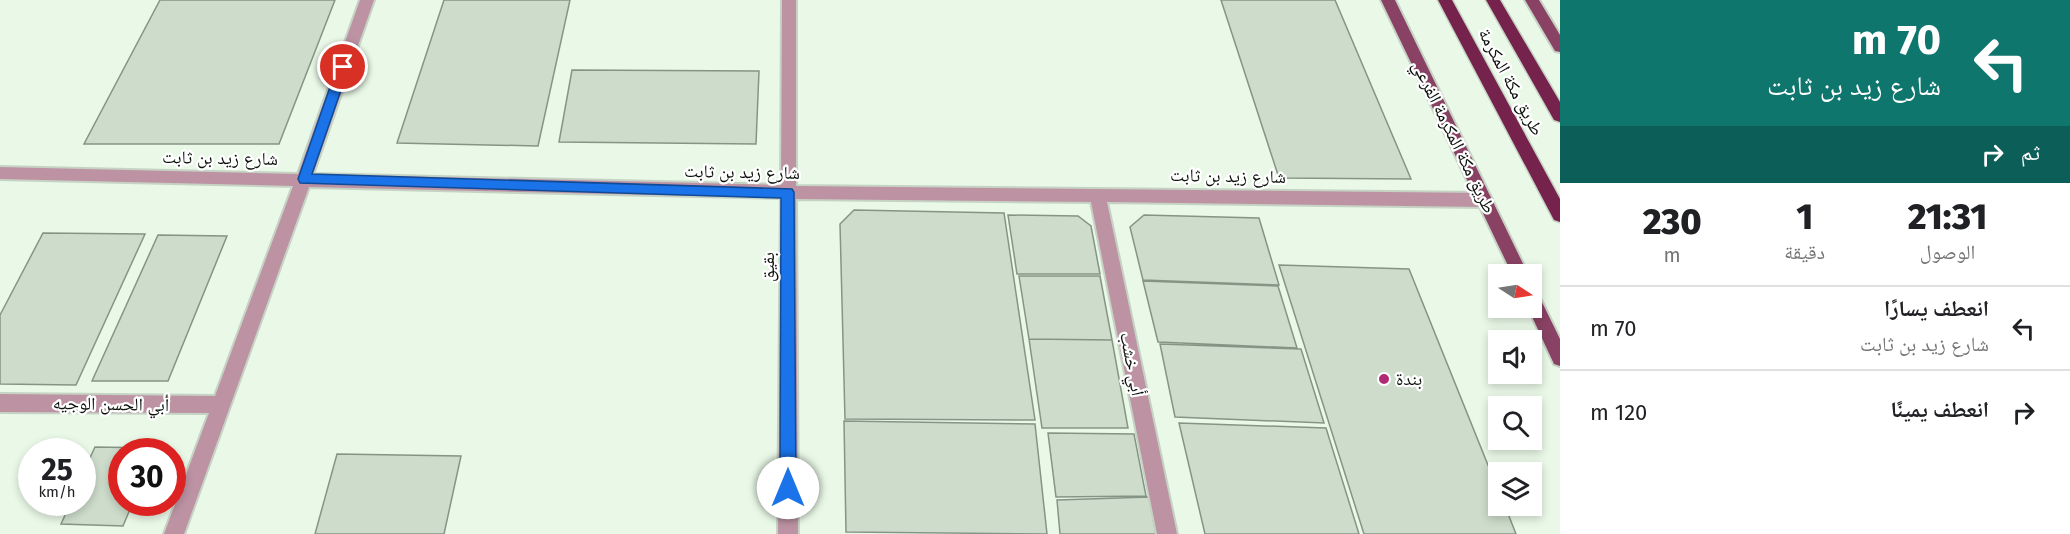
<!DOCTYPE html>
<html lang="ar">
<meta charset="utf-8">
<style>
:root{--surface:#fff;--page:#f2f2f2;--text:#202124;--muted:#757577;--line:#e0e0e0}
body{margin:0;font-family:"Fira Sans","Noto Naskh Arabic",sans-serif;background:var(--page);color:var(--text);direction:rtl;height:100vh;display:flex;flex-direction:column;font-size:22px;white-space:nowrap}
*{box-sizing:border-box;margin:0}
p{font-size:20px;color:var(--muted)}
.icon{flex:none;width:33px;height:33px;fill:none;stroke:currentColor;stroke-width:2;stroke-linecap:round;stroke-linejoin:round}
.map{position:relative;flex:1;overflow:hidden;direction:ltr}
.side{display:flex;flex-direction:column;background:var(--surface);width:510px}
.side>*{flex:none}
.guide{background:#0f766e;color:#fff;overflow:hidden}
.needle{width:39px;rotate:102deg}
.controls{position:absolute;left:1488px;top:264px;display:grid;gap:12px}
.controls a{display:grid;place-items:center;width:54px;height:54px;border-radius:0px;background:var(--surface);box-shadow:0 3px 9px #0003;font-size:30px}
.speed{position:absolute;left:18px;top:438px;display:flex;gap:12px;font-size:30px;font-weight:700;text-align:center}
.speed>*{display:grid;place-content:center;width:78px;height:78px;border-radius:50%;background:var(--surface);box-shadow:0 3px 9px #0003;line-height:1}
.speed small{font-size:15px;font-weight:400}
.speed .limit{border:9px solid #d22;background:#fff;color:#111}
.pin{position:absolute;display:grid;place-items:center;width:51px;height:51px;color:#fff;margin:-26px;border:3px solid #fff;border-radius:50%;box-shadow:0 2px 6px #0007}
.me{position:absolute;width:66px;margin:-33px;rotate:0deg;stroke-linejoin:round;filter:drop-shadow(0 0 4px #0008)}
.turn{display:flex;align-items:center;gap:21px;height:126px;padding:0 30px;font-size:27px}
.turn .icon{width:78px;height:78px;stroke-width:2.5}
.turn b{display:block;font-size:42px;line-height:51px}
.then{display:flex;align-items:center;height:57px;padding:0 30px;background:#0003;gap:12px;font-size:22px}
.eta{display:flex;justify-content:space-evenly;align-items:center;height:102px;text-align:center}
.eta b{font-size:36px;font-weight:800;line-height:42px}
ul{padding:0;list-style:none}
li{display:flex;align-items:center;gap:18px;height:84px;padding:0 30px;border-top:2px solid var(--line)}
li div{flex:1}
li b{display:block;font-size:22px}
li em{font-style:normal}
main{display:flex;flex:1;min-height:0}
.map>svg:first-child{display:block}
.building{fill:#cddccb;stroke:#869485;stroke-width:1.5}
.lines{fill:none;stroke-linecap:round;stroke-linejoin:round}
.minor-casing{stroke:#c6d3c4;stroke-width:4}
.primary-casing{stroke:#c6d3c4;stroke-width:4}
.motorway-casing{stroke:#c6d3c4;stroke-width:3}
.minor{fill:#bd93a4;fill-rule:evenodd}
.primary{fill:#8a4264;fill-rule:evenodd}
.motorway{fill:#75234d;fill-rule:evenodd}
.route{fill:#1a73e8;stroke:#114b97;stroke-width:1.5}
.poi-dot{fill:#b02b73;stroke:#fff;stroke-width:2}
.labels{text-anchor:middle;stroke-width:4.5;stroke-linejoin:round;paint-order:stroke}
.street-label{font-size:18px;fill:#0c110c;stroke:#fff}
.poi-label{font-size:18px;fill:#0c110c;stroke:#fff;text-anchor:start}
</style>
<main>
<section class="side">
<div class="guide">
<div class="turn"><svg class="icon" aria-label="left" viewBox="0 0 24 24"><path d="M17 20v-9H6M10 6l-5 5 5 5"/></svg><div><b>70 m</b>شارع زيد بن ثابت</div></div>
<div class="then">ثم<svg class="icon" aria-label="right" viewBox="0 0 24 24"><path d="M7 20v-9h11M14 6l5 5-5 5"/></svg></div>
</div>
<div class="eta">
<div><b>21:31</b><p>الوصول</p></div>
<div><b>1</b><p>دقيقة</p></div>
<div><b>230</b><p>m</p></div>
</div>
<ul>
<li><svg class="icon" aria-label="left" viewBox="0 0 24 24"><path d="M17 20v-9H6M10 6l-5 5 5 5"/></svg><div><b>انعطف يسارًا</b><p>شارع زيد بن ثابت</p></div><em>70 m</em></li>
<li><svg class="icon" aria-label="right" viewBox="0 0 24 24"><path d="M7 20v-9h11M14 6l5 5-5 5"/></svg><div><b>انعطف يمينًا</b></div><em>120 m</em></li>
</ul>
</section>
<div class="map">
<svg width="1560" height="534" viewBox="0 0 1560 534">
<rect width="100%" height="100%" fill="#e9f8e7"/>
<path class="building" d="M 160,0 L 335,0 L 279,144 L 84,144 Z
M 444,0 L 570,0 L 538,146 L 397,143 Z
M 1221,0 L 1335,0 L 1411,179 L 1279,178 Z
M 572,70 L 759,71 L 756,144 L 559,142 Z
M 854,210 L 1004,213 L 1035,420 L 845,419 L 840,224 Z
M 1008,215 L 1078,216 L 1091,226 L 1100,274 L 1017,274 Z
M 1144,215 L 1259,218 L 1279,285 L 1143,280 L 1130,227 Z
M 43,233 L 145,234 L 76,385 L 0,384 L 0,315 Z
M 158,235 L 227,236 L 168,381 L 92,381 Z
M 1279,265 L 1409,269 L 1498,490 L 1498,506 L 1505,506 L 1516,534 L 1364,534 Z
M 1019,276 L 1100,276 L 1112,340 L 1029,339 Z
M 1143,281 L 1278,286 L 1297,348 L 1158,342 Z
M 1029,339 L 1112,340 L 1128,428 L 1042,428 Z
M 1160,344 L 1301,349 L 1324,423 L 1175,417 Z
M 844,421 L 1035,424 L 1047,534 L 846,532 Z
M 1179,423 L 1326,428 L 1359,534 L 1205,534 Z
M 1048,433 L 1134,434 L 1146,496 L 1056,497 Z
M 95,447 L 154,448 L 153,452 L 122,452 L 122,502 L 133,502 L 123,526 L 61,524 L 71,502 L 82,502 L 82,475 Z
M 337,454 L 461,456 L 444,534 L 315,534 Z
M 1149,497 L 1156,534 L 1060,534 L 1057,500 Z"/>
<g class="lines">
<defs>
<path id="minor" d="M 360,0 L 374,0 L 313,174 L 781,185 L 782,0 L 796,0 L 796,186 L 1484,193 L 1490,195 L 1492,200 L 1490,205 L 1484,207 L 1107,202 L 1177,534 L 1157,534 L 1091,202 L 796,199 L 798,534 L 778,534 L 781,198 L 309,187 L 184,534 L 164,534 L 209,413 L 0,412 L 0,394 L 215,396 L 293,186 L 0,179 L 0,167 L 298,174 Z"/>
<path id="primary" d="M 1381,0 L 1395,0 L 1528,274 L 1512,274 Z
M 1525,0 L 1539,0 L 1560,35 L 1560,52 L 1555,51 Z
M 1532,292 L 1538,294 L 1560,339 L 1560,366 L 1554,364 L 1528,308 L 1532,308 Z"/>
<path id="motorway" d="M 1438,0 L 1452,0 L 1560,199 L 1560,222 L 1554,220 Z
M 1486,0 L 1500,0 L 1560,102 L 1560,122 L 1554,120 Z"/>
</defs>
<use href="#minor" class="minor-casing"/>
<use href="#primary" class="primary-casing"/>
<use href="#motorway" class="motorway-casing"/>
<use href="#minor" class="minor"/>
<use href="#primary" class="primary"/>
<use href="#motorway" class="motorway"/>
</g>
<path class="route" d="M 343,63 L 349,67 L 312,174 L 792,189 L 794,192 L 796,488 L 794,494 L 788,496 L 783,494 L 780,488 L 781,198 L 300,183 L 298,179 L 337,67 Z"/>
<circle class="poi-dot" cx="1384" cy="379" r="6"/>
<g class="labels">
<g class="street-label">
<text transform="translate(1511 82) rotate(62)" y="6">طريق مكة المكرمة</text>
<text transform="translate(1454 137) rotate(64)" y="6">طريق مكة المكرمة الفرعي</text>
<text transform="translate(220 158) rotate(1)" y="6">شارع زيد بن ثابت</text>
<text transform="translate(742 172) rotate(1)" y="6">شارع زيد بن ثابت</text>
<text transform="translate(1228 176) rotate(1)" y="6">شارع زيد بن ثابت</text>
<text transform="translate(768 267) rotate(-90)" y="6">بقيق</text>
<text transform="translate(1132 364) rotate(79)" y="6">أبي خشب</text>
<text transform="translate(111 404) rotate(1)" y="6">أبي الحسن الوجيه</text>
</g>
<g class="poi-label">
<text x="1396" y="385">بندة</text>
</g>
</g>
</svg>
<div class="controls">
<a><svg class="needle" viewBox="-14 -14 28 28"><path d="M0-13l5 13h-10z" fill="#e53935"/><path d="M0 13l5-13h-10z" fill="#757577"/></svg></a>
<a><svg class="icon" aria-label="sound" viewBox="0 0 24 24"><path d="M4 9h4l5-4v14l-5-4H4zM17 9q2 3 0 6"/></svg></a>
<a><svg class="icon" aria-label="search" viewBox="0 0 24 24"><circle cx="10" cy="10" r="6"/><path d="M15 15l6 6"/></svg></a>
<a><svg class="icon" aria-label="layers" viewBox="0 0 24 24"><path d="M12 4l9 5-9 5-9-5zM3 14l9 5 9-5"/></svg></a>
</div>
<div class="speed"><div>25<small>km/h</small></div><div class="limit">30</div></div>
<div class="pin" style="left:343px;top:67px;background:#d93025"><svg class="icon" aria-label="arrive" viewBox="0 0 24 24"><path d="M6 21V4h12l-3 4 3 4H6"/></svg></div>
<svg class="me" style="left:788px;top:488px" viewBox="-20 -20 40 40"><circle r="19" fill="#fff"/><path d="M0-13L10 11 0 6-10 11z" fill="#1a73e8"/></svg>
</div>
</main>
